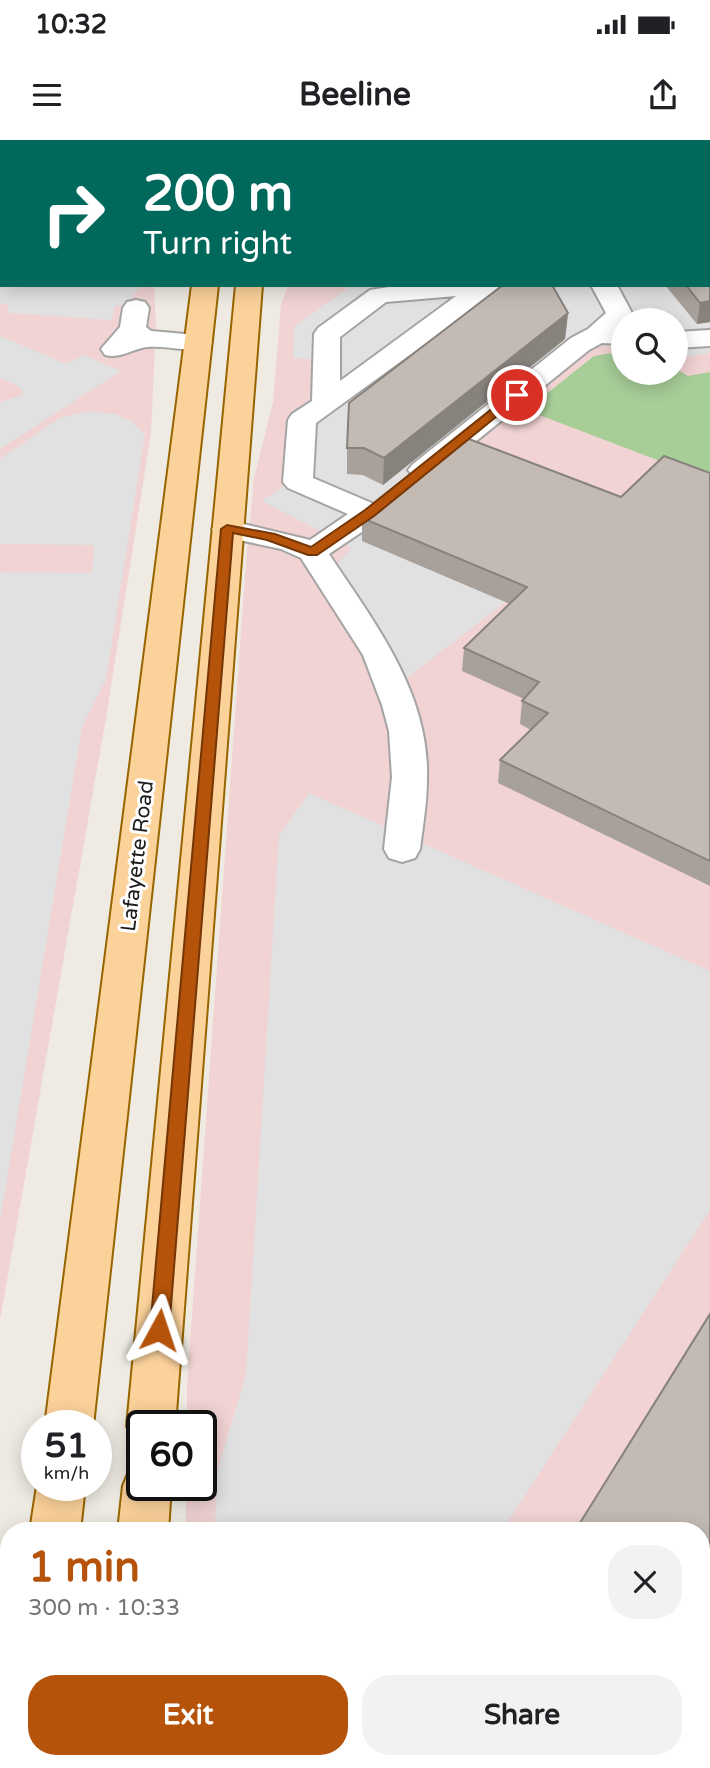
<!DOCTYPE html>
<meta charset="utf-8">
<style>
:root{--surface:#fff;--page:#f2f2f2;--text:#202124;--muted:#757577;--accent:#b45309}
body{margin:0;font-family:"Varela Round",sans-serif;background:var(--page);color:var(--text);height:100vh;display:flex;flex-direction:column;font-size:26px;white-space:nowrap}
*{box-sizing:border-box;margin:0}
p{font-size:23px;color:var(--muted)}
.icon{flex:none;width:38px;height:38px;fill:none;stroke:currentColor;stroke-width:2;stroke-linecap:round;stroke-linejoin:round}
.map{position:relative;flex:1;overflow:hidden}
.sheet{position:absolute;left:0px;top:1382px;width:710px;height:247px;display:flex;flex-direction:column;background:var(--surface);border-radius:28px 28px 0 0;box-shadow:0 4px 18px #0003}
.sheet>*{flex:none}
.top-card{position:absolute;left:0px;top:0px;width:710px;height:147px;box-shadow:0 4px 18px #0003;background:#00695c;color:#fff;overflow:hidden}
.buttons{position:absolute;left:611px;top:168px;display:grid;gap:14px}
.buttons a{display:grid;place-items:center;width:77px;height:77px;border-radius:50%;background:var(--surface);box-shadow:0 4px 18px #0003;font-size:35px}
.speed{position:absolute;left:21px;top:1270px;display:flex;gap:14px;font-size:35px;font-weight:700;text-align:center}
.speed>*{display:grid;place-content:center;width:91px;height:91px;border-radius:50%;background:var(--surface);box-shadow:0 4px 18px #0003;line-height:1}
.speed small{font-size:18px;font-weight:400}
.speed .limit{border:4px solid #111;border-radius:10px;background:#fff;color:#111}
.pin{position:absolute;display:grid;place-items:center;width:60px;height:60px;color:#fff;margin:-30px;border:4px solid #fff;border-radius:50%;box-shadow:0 2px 7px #0007}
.me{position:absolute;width:77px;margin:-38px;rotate:5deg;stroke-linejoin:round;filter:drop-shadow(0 0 5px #0008)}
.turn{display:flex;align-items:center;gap:24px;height:147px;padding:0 28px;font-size:32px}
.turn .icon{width:91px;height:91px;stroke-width:2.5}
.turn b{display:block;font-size:49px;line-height:60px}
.round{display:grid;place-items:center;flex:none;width:74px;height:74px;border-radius:28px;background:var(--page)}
.overview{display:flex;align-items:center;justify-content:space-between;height:119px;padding:0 28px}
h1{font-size:42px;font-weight:800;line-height:52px;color:var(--accent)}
.button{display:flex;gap:14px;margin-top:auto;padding:14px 28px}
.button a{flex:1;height:80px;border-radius:28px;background:var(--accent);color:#fff;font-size:28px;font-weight:800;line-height:80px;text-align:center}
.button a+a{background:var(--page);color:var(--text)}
.status{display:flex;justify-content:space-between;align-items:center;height:49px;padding:0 35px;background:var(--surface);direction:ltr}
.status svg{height:19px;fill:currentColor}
header{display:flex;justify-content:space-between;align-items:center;height:91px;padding:0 28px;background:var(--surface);font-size:32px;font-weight:800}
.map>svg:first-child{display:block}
.commercial{fill:#f0d3d2;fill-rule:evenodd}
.forest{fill:#a8ce98}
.parking{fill:#e1e1e1}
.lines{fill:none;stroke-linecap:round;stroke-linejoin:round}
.minor-casing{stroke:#a4a4a4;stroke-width:4}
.major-casing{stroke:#976500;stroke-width:4}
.minor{fill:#fff;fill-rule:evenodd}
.major{fill:#fcd29b;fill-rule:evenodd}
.wall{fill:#a8a09a}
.shaded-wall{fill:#88827d}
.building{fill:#c3bab3;stroke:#88827d;stroke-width:2}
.route{fill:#b45309;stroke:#753606;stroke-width:2}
.labels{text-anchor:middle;stroke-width:6;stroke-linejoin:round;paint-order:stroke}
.street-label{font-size:21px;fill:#1d1d1d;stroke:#fff}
</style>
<div class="status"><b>10:32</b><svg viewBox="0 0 49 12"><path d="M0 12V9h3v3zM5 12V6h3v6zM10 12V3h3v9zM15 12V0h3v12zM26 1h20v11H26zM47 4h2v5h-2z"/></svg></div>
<header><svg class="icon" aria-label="menu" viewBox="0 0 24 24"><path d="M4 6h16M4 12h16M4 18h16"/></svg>Beeline<svg class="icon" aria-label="share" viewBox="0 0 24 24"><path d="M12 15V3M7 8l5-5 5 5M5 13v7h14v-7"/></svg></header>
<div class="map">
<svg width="710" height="1628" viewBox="0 0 710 1628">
<rect width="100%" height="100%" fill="#efebe3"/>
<path class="commercial" d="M 710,80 L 710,1628 L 178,1628 L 178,1620 L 702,1620 L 702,1391 L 186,1391 L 186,1346 L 201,1346 L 201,1286 L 187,1286 L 187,1244 L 246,423 L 254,338 L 273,262 L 281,164 L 287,149 L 290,145 L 709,145 ZM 623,180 L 676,180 L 676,233 L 623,233 Z
M 0,132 L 2,145 L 154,145 L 156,186 L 151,293 L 106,578 L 0,1180 Z"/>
<path class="forest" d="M 623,211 L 623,233 L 676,233 L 676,229 L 688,236 L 710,232 L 710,340 L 526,270 L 594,216 Z"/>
<path class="parking" d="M 710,97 L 710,213 L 676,219 L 676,180 L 623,180 L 623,204 L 595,206 L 473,300 L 619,355 L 525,447 L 407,538 L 328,433 L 352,408 L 262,361 L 285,345 L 288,278 L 318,254 L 312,219 L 293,218 L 294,187 L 352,145 L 709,145 Z
M 0,140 L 2,145 L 141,145 L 126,165 L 115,166 L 111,180 L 9,173 L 8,164 L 0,164 Z
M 0,196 L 66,224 L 84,215 L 121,231 L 0,309 L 0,262 L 23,255 L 20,247 L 0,238 Z
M 88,271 L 116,274 L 131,281 L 145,294 L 106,539 L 82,587 L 0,1081 L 0,432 L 92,433 L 94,405 L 0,404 L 0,319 L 60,278 Z
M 309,653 L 710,831 L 710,1070 L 502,1391 L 215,1391 L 217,1332 L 246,1235 L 279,695 Z
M 204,1621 L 370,1620 L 371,1628 L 206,1628 Z"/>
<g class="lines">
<defs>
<path id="minor" d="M 402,145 L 506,145 L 316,283 L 313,338 L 381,367 L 385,373 L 381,379 L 329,414 C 374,482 430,553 427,639 C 427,662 423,686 420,709 L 415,718 L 402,722 L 389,718 L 384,709 L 392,637 L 389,591 L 382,565 L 363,515 L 301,418 L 281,409 L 216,395 L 212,389 L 216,383 L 227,380 L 310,400 L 348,374 L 288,348 L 283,342 L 288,280 L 292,274 L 312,261 L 314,194 L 318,188 L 370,150 ZM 456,156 L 340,241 L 340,197 L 386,162 Z
M 591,145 L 617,145 L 633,175 L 629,180 L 623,180 L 621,188 L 623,188 L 623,204 L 602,203 L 589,210 L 433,336 L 423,339 L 413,336 L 408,330 L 413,324 L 571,198 L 588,189 L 606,173 Z
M 136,160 L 145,162 L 149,168 L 146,187 L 151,191 L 208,196 L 212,202 L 208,208 C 188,213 168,205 147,207 C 132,209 121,219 105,215 L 101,209 L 120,187 L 123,168 L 127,162 Z
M 710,190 L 710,206 L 676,208 L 676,192 Z"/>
<path id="major" d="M 214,0 L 236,0 L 236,2 L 214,2 Z
M 251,0 L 273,0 L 273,2 L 251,2 Z
M 709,38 L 710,38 L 710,52 L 709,52 Z
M 0,78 L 2,78 L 2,93 L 0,93 Z
M 192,145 L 218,145 L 93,1286 L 45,1286 Z
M 236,145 L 262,145 L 175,1286 L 142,1286 L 142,1305 L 134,1302 L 127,1286 Z
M 142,1325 L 142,1346 L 171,1346 L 168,1391 L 118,1391 L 123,1346 L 130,1329 Z
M 37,1346 L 85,1346 L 80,1391 L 30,1391 Z
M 9,1616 L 9,1620 L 61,1620 L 60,1628 L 6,1628 Z
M 100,1620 L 154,1620 L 154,1628 L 100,1628 Z"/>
</defs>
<use href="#minor" class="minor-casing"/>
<use href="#major" class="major-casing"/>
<use href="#minor" class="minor"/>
<use href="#major" class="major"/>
</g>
<path class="wall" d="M 0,0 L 119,0 L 119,2 L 2,2 L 2,45 L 0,45 Z
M 334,0 L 440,0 L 440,2 L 334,2 Z
M 710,113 L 710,182 L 697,184 L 665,145 L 709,145 Z
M 568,173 L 565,199 L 383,345 L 363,335 L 347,334 L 347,308 Z
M 710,333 L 710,746 L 498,643 L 500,620 L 531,590 L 520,584 L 522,561 L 524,559 L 462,531 L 464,508 L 510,464 L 362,401 L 362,378 L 621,357 Z"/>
<path class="shaded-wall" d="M 710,161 L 710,182 L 697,184 L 700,163 Z
M 568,173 L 565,199 L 383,345 L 384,318 Z"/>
<path class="building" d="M 0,0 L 112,0 L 112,2 L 2,2 L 2,24 L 0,24 Z
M 709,113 L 710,113 L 710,161 L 700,163 L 686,145 L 709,145 Z
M 503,145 L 552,145 L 568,173 L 384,318 L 364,308 L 347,308 L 349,263 Z
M 461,296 L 621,357 L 664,316 L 710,333 L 710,721 L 500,620 L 548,573 L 522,561 L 539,542 L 464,508 L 527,447 L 362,378 Z
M 710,1174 L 710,1628 L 428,1628 L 432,1620 L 702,1620 L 702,1391 L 575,1391 Z"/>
<path class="route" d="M 513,252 L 523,255 L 374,376 L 317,415 L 308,415 L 267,400 L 233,393 L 169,1190 L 166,1196 L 159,1198 L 153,1196 L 150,1190 L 221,389 L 227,385 L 275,394 L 311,407 L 365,370 Z"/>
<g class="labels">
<g class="street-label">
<text transform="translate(137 716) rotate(-83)" y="7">Lafayette Road</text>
</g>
</g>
</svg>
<div class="buttons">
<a><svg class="icon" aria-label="search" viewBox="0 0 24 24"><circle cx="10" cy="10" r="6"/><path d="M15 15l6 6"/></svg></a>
</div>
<div class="speed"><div>51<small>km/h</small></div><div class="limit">60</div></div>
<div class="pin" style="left:517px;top:255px;background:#d93025"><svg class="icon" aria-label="arrive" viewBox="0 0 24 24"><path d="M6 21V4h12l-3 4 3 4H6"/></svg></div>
<svg class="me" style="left:159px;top:1190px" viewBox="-20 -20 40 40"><path d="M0-17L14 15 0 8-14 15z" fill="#b45309" stroke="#fff" stroke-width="4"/></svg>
<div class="top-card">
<div class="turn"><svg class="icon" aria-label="right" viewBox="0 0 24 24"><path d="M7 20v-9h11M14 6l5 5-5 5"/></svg><div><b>200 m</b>Turn right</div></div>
</div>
<section class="sheet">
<div class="overview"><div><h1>1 min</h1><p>300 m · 10:33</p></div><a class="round"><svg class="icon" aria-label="close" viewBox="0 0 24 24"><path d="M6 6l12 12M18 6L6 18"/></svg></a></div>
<div class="button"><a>Exit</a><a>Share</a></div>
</section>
</div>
